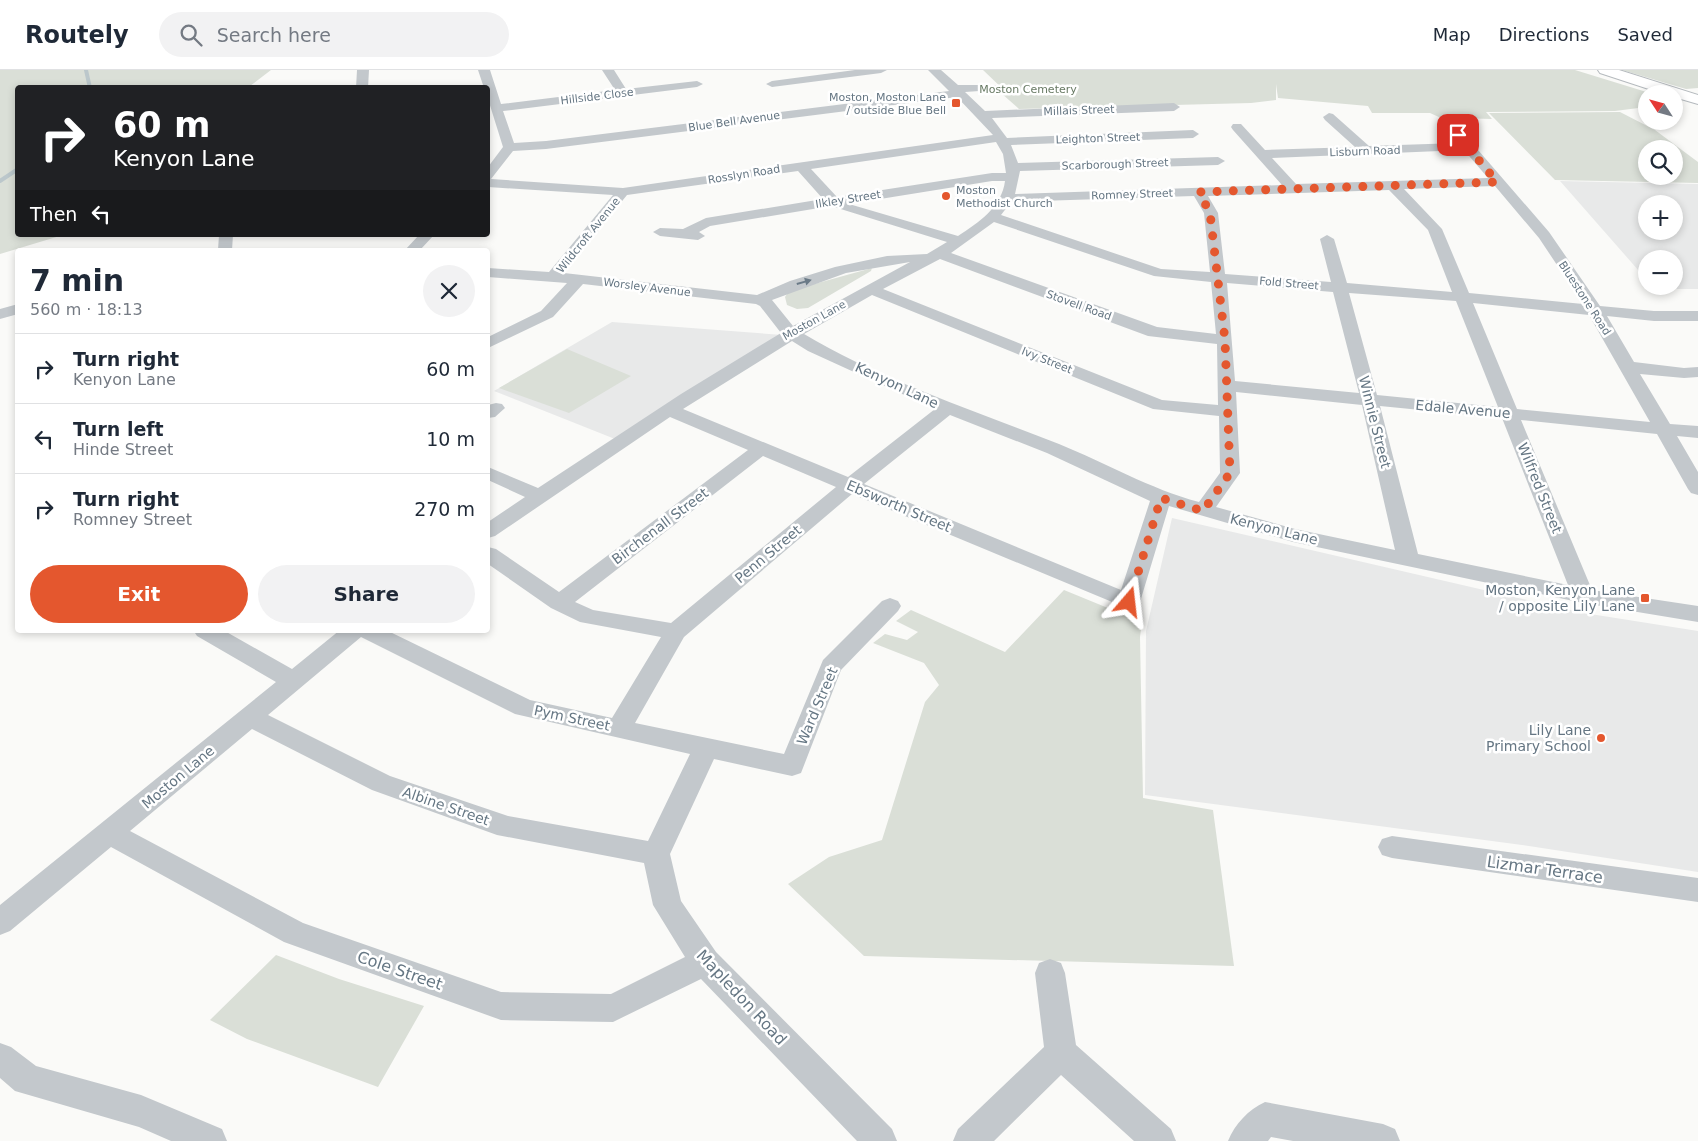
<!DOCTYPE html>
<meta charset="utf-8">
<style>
:root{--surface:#fff;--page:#f2f2f3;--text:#1f2937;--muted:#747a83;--line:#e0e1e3;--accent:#e4572e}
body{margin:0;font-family:"DejaVu Sans",sans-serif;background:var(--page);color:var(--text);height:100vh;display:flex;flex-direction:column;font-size:19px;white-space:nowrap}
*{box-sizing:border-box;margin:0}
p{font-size:16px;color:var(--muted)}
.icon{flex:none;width:28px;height:28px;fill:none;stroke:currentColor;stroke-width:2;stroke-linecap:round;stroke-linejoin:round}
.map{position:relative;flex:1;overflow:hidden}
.details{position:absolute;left:15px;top:178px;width:475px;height:385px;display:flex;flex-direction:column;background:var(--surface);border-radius:5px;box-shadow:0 2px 8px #0003}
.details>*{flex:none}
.top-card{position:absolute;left:15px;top:15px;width:475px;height:152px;border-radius:5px;box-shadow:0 2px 8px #0003;background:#202124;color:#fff;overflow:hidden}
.needle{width:32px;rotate:306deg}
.buttons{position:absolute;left:1638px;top:15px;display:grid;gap:10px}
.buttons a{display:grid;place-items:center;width:45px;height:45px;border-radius:50%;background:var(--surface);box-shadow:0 2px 8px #0003;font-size:25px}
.pin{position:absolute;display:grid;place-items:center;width:42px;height:42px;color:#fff;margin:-21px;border-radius:10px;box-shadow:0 2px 8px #0006}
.me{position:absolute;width:55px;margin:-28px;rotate:17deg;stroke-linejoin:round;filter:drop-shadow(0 0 4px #0008)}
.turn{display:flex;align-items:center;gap:18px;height:105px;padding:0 15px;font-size:22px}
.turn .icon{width:65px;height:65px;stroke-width:2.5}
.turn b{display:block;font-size:35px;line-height:42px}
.then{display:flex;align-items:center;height:48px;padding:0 15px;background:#0003;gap:10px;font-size:19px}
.round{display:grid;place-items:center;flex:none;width:52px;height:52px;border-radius:26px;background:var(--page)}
.head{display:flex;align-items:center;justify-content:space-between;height:85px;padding:0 15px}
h1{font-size:30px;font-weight:800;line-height:38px}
.action{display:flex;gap:10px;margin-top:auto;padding:10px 15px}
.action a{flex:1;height:58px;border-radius:30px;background:var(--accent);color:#fff;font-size:20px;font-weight:800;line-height:58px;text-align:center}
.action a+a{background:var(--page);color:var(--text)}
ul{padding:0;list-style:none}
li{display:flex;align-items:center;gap:15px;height:70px;padding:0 15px;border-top:1px solid var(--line)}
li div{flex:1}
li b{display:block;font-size:19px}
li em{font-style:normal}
header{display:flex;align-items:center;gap:30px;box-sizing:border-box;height:70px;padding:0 25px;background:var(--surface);border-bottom:1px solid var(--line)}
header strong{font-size:24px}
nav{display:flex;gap:28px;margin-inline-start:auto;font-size:18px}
.search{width:350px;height:45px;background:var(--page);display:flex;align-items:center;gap:12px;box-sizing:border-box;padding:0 18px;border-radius:28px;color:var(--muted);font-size:19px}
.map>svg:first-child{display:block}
.built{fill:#e8e9e9;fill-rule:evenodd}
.green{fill:#dadfd7;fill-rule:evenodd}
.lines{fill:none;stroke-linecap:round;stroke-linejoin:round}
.stream{stroke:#bbc7cb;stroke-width:4}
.major-casing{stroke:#b5babe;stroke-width:2}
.minor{fill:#c3c8cc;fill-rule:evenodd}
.major{fill:#fff;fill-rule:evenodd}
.oneway{fill:#6a7a87}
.route{stroke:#e4572e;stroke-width:9;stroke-dasharray:0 16.2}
.poi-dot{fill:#e4572e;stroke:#fff;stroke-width:2}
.labels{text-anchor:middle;stroke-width:5;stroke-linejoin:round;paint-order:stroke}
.far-park-label{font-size:11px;fill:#687a64;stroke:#fff}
.far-street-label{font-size:11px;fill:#657683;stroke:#fff}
.far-poi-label{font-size:11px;fill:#657683;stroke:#fff;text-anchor:end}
.street-label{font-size:14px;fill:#657683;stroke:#fff}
.poi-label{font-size:14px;fill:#657683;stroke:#fff;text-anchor:end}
.near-street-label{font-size:16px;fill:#657683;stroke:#fff}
</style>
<header>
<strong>Routely</strong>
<div class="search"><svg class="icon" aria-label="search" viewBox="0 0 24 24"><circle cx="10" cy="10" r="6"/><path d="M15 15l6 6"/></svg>Search here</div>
<nav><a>Map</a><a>Directions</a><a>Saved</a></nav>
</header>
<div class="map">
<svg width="1698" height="1071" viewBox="0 0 1698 1071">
<rect width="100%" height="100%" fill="#fafaf8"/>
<path class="built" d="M 1560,111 L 1698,114 L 1698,219 L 1655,219 L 1653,216 L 1674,216 L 1674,189 L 1646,189 L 1646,209 ZM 1646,134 L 1674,134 L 1674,161 L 1646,161 Z
M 612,252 L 783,265 L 615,369 L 494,321 Z
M 1172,448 L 1584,543 L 1698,561 L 1698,802 L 1522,775 L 1145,725 L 1146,561 Z"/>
<path class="green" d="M 0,0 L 271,0 L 250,16 L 238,17 L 18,18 L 18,165 L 63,165 L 0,184 Z
M 983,0 L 1575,0 L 1653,24 L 1646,24 L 1646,37 L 1615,41 L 1486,42 L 1492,49 L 1458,48 L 1455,45 L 1441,48 L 1430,43 L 1372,43 L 1368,36 L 1278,28 L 1276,14 L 1276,30 L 1251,33 L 1019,39 L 1001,23 L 1006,22 Z
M 1622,0 L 1698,0 L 1698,18 L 1686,19 Z
M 1620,42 L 1655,60 L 1698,92 L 1698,113 L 1555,110 L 1489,43 ZM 1646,79 L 1674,79 L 1674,106 L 1646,106 Z
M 872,198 L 871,201 L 808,238 L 797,239 L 787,235 L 785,227 L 789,221 Z
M 567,279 L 631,306 L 569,343 L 499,318 Z
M 1064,520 L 1142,552 L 1140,567 L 1143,728 L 1213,740 L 1234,896 L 864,886 L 788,814 L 829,787 L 882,770 L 925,632 L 939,615 L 924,593 L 873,573 L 885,564 L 907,570 L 918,562 L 896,551 L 911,540 L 1005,582 Z
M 276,885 L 339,909 L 424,936 L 378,1017 L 247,969 L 210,950 Z"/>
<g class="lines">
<path class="stream" d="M 86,0 L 90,18
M 0,111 L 18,99"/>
<defs>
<path id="major" d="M 1598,0 L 1619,0 L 1698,25 L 1698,34 L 1674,27 L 1674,24 L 1664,24 L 1600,3 Z"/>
</defs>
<use href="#major" class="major-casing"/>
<path class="minor" d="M 357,0 L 369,0 L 368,18 L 356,18 Z
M 478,0 L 490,0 L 501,34 L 615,20 L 602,0 L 614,0 L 626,19 L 697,11 L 703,14 L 697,17 L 503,41 L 514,73 L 546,71 L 949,21 L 928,0 L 941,0 L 958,15 L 998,15 L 998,19 L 994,20 L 965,22 L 985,41 L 1174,33 L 1180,37 L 1174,41 L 992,48 L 1007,68 L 1193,60 L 1199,64 L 1193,68 L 1011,75 L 1018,93 L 1218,87 L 1225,91 L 1218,95 L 1020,101 L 1015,124 L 1282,115 L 1233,60 L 1231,57 L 1233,54 L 1241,54 L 1265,80 L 1355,77 L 1325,50 L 1323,47 L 1329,43 L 1333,44 L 1369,76 L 1458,73 L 1443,54 L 1445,51 L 1453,51 L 1549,162 L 1600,236 L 1654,241 L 1698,241 L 1698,251 L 1654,251 L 1607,246 L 1634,292 L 1684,298 L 1698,297 L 1698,307 L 1684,308 L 1640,304 L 1670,354 L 1698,356 L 1698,368 L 1677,366 L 1698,402 L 1698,425 L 1691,423 L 1688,419 L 1657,364 L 1521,350 L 1592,520 L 1698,536 L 1698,552 L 1583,533 L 1293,472 L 1169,436 L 1140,532 L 1137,537 L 1129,539 L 852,424 L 684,567 L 635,653 L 784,684 L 823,590 L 882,531 L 890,528 L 898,531 L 901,536 L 898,541 L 841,600 L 801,703 L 792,706 L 714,689 L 670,784 L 681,831 L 716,882 L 892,1059 L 897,1071 L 857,1071 L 701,909 L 613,952 L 501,950 L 284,872 L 111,777 L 10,861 L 0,865 L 0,835 L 276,612 L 197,566 L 193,560 L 223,560 L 292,599 L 340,560 L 386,560 L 530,630 L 612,648 L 661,567 L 580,552 L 551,538 L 488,494 L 488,477 L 496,479 L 559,522 L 748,380 L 670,347 L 495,466 L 488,468 L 488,452 L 525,427 L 488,410 L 488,397 L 538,418 L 681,324 L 781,263 L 760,236 L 756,234 L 583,214 L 553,247 L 488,278 L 488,267 L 541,241 L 567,213 L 488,207 L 488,198 L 549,202 L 613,125 L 488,117 L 488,97 L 503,77 L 488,29 L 488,18 L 484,18 ZM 957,27 L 993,65 L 623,118 L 491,109 L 513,81 L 546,79 ZM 996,72 L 1003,84 L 1006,103 L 992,103 L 837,127 L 811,99 ZM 1464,80 L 1488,108 L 1296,114 L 1272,88 ZM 798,101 L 823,129 L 706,148 L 683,159 L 660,158 L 653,162 L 660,166 L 698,170 L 705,166 L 699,162 L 710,156 L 831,136 L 947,172 L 927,184 L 887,186 L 835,197 L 790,211 L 757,225 L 564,203 L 627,125 ZM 992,111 L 1005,111 C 1002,137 978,153 958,166 L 849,134 ZM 1495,116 L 1539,168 L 1583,234 L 1469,223 L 1442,159 L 1404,119 ZM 1389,120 L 1428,160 L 1452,222 L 1347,213 L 1334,169 L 1327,165 L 1320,169 L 1331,212 L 1225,204 L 1218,143 L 1208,126 ZM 1194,126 L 1204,143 L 1210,202 L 1161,199 L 1001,145 L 1011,132 ZM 994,152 L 1154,206 L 1211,212 L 1216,264 L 1157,257 L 951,183 ZM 940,189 L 1148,266 L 1217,274 L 1218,335 L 1162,330 L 883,219 ZM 910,192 L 793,256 L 772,230 L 846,203 ZM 1227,213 L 1333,222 L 1359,323 L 1235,311 ZM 1349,223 L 1456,231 L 1498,337 L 1377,325 ZM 872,225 L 1153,339 L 1219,346 L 1220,403 L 1199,432 C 1150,419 1106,393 1059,374 C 973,340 883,311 804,264 ZM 1473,233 L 1589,245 L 1650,352 L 1517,339 ZM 792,271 L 808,281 L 935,339 L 848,407 L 683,339 ZM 1236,322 L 1362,335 L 1395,480 L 1295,459 L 1216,437 L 1240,403 ZM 1380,336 L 1502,348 L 1568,515 L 1418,484 ZM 950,345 L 1047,383 L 1150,431 L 1121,520 L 864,414 ZM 763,386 L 836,417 L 671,553 L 593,540 L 575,532 ZM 361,567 L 515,644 L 690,684 L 648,771 L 508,746 L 390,706 L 268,645 ZM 252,659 L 372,720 L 497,765 L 644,793 L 653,835 L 685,887 L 611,924 L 501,922 L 303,853 L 130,761 Z
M 855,0 L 887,0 L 881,3 L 772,17 L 766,14 L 772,11 Z
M 219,165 L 233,165 L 232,180 L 218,180 Z
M 419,165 L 434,165 L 420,180 L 405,180 Z
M 18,234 L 18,244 L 0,249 L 0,239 Z
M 496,333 L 502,334 L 505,338 L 495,347 L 488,348 L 488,335 Z
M 1392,766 L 1698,808 L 1698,832 L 1392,788 L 1382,785 L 1378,777 L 1382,769 Z
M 1050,889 L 1061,893 L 1065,903 L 1076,975 L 1171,1059 L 1176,1071 L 1134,1071 L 1061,1005 L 994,1071 L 953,1071 L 958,1059 L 1044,977 L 1035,903 L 1039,893 Z
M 0,973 L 11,977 L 36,996 L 141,1025 L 222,1059 L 227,1071 L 171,1071 L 139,1057 L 15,1021 L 0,1008 Z
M 1265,1032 L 1383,1054 L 1395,1059 L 1400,1071 L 1293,1071 L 1271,1067 L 1268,1071 L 1228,1071 C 1235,1054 1248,1040 1265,1032 Z"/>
<use href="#major" class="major"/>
</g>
<defs><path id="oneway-solid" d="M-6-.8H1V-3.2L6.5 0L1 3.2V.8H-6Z" transform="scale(1.25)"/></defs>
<use class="oneway" href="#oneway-solid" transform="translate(804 212) rotate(-16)"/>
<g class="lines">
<path class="route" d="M 1129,532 L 1161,428 L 1203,441 L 1230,403 L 1225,270 L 1210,143 L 1199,122 L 1497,112 L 1458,65"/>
</g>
<g class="poi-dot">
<rect x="951" y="28" width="10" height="10" rx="2.5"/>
<circle cx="946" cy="126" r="5"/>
<rect x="1640" y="523" width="10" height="10" rx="2.5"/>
<circle cx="1601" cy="668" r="5"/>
</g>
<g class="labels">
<g class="far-park-label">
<text x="1028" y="23">Moston Cemetery</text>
</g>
<g class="far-street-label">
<text transform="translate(597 26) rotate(-7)" y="4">Hillside Close</text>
<text transform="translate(1079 40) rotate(-2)" y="4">Millais Street</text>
<text transform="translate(734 51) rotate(-8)" y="4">Blue Bell Avenue</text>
<text transform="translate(1098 68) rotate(-2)" y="4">Leighton Street</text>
<text transform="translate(1365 81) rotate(-2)" y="4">Lisburn Road</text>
<text transform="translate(1115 94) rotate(-2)" y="4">Scarborough Street</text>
<text transform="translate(744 104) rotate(-9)" y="4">Rosslyn Road</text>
<text transform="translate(1132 124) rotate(-2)" y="4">Romney Street</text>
<text transform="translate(848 129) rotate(-9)" y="4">Ilkley Street</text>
<text transform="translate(588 165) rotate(-51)" y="4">Wildcroft Avenue</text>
<text transform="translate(1289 213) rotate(5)" y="4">Fold Street</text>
<text transform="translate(647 217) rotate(7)" y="4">Worsley Avenue</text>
<text transform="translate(1585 228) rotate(57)" y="4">Bluestone Road</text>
<text transform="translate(1079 235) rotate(20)" y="4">Stovell Road</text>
<text transform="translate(814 250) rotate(-29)" y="4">Moston Lane</text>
<text transform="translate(1047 290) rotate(22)" y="4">Ivy Street</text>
</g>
<g class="far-poi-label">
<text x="946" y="31">Moston, Moston Lane<tspan x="946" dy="13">/ outside Blue Bell</tspan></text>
<text x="956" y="124" text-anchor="start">Moston<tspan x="956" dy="13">Methodist Church</tspan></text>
</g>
<g class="street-label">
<text transform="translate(897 315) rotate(25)" y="5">Kenyon Lane</text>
<text transform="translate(1463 339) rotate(5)" y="5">Edale Avenue</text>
<text transform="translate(1375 352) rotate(76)" y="5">Winnie Street</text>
<text transform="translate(1540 418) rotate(68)" y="5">Wilfred Street</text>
<text transform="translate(899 436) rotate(23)" y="5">Ebsworth Street</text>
<text transform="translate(660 456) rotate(-37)" y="5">Birchenall Street</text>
<text transform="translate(1274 459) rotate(14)" y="5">Kenyon Lane</text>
<text transform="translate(768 484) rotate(-40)" y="5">Penn Street</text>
<text transform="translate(817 636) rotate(-67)" y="5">Ward Street</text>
<text transform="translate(572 648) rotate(12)" y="5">Pym Street</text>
<text transform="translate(178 707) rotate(-40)" y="5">Moston Lane</text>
<text transform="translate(446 736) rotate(19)" y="5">Albine Street</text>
</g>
<g class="poi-label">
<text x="1635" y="525">Moston, Kenyon Lane<tspan x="1635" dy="16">/ opposite Lily Lane</tspan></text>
<text x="1591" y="665">Lily Lane<tspan x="1591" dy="16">Primary School</tspan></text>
</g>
<g class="near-street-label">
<text transform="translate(1545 799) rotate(8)" y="6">Lizmar Terrace</text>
<text transform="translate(400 900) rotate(19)" y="6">Cole Street</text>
<text transform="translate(742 927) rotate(47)" y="6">Mapledon Road</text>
</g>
</g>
</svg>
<div class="buttons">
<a><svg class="needle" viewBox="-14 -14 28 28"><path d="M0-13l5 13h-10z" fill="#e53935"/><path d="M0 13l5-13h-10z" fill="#747a83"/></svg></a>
<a><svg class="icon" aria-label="search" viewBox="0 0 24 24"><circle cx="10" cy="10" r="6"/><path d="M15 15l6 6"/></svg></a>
<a>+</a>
<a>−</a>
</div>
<div class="pin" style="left:1458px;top:65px;background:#d93025"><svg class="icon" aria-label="arrive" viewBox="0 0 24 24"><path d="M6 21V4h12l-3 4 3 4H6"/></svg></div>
<svg class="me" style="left:1129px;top:532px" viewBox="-20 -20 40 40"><path d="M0-17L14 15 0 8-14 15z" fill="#e4572e" stroke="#fff" stroke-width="4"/></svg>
<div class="top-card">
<div class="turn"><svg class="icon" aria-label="right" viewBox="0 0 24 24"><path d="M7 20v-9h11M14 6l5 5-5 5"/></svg><div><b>60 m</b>Kenyon Lane</div></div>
<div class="then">Then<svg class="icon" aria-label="left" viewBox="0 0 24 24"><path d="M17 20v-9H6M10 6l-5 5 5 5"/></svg></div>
</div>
<section class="details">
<div class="head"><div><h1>7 min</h1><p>560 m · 18:13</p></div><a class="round"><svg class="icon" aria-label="close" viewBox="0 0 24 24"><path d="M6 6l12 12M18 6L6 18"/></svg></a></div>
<ul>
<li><svg class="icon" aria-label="right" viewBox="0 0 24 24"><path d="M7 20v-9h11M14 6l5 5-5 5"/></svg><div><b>Turn right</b><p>Kenyon Lane</p></div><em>60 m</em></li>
<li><svg class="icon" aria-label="left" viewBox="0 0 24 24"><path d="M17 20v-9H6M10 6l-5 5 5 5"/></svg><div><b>Turn left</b><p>Hinde Street</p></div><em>10 m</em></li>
<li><svg class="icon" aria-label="right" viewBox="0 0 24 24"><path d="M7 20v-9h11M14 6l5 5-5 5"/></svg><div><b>Turn right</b><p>Romney Street</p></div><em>270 m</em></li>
</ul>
<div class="action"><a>Exit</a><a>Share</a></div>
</section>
</div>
